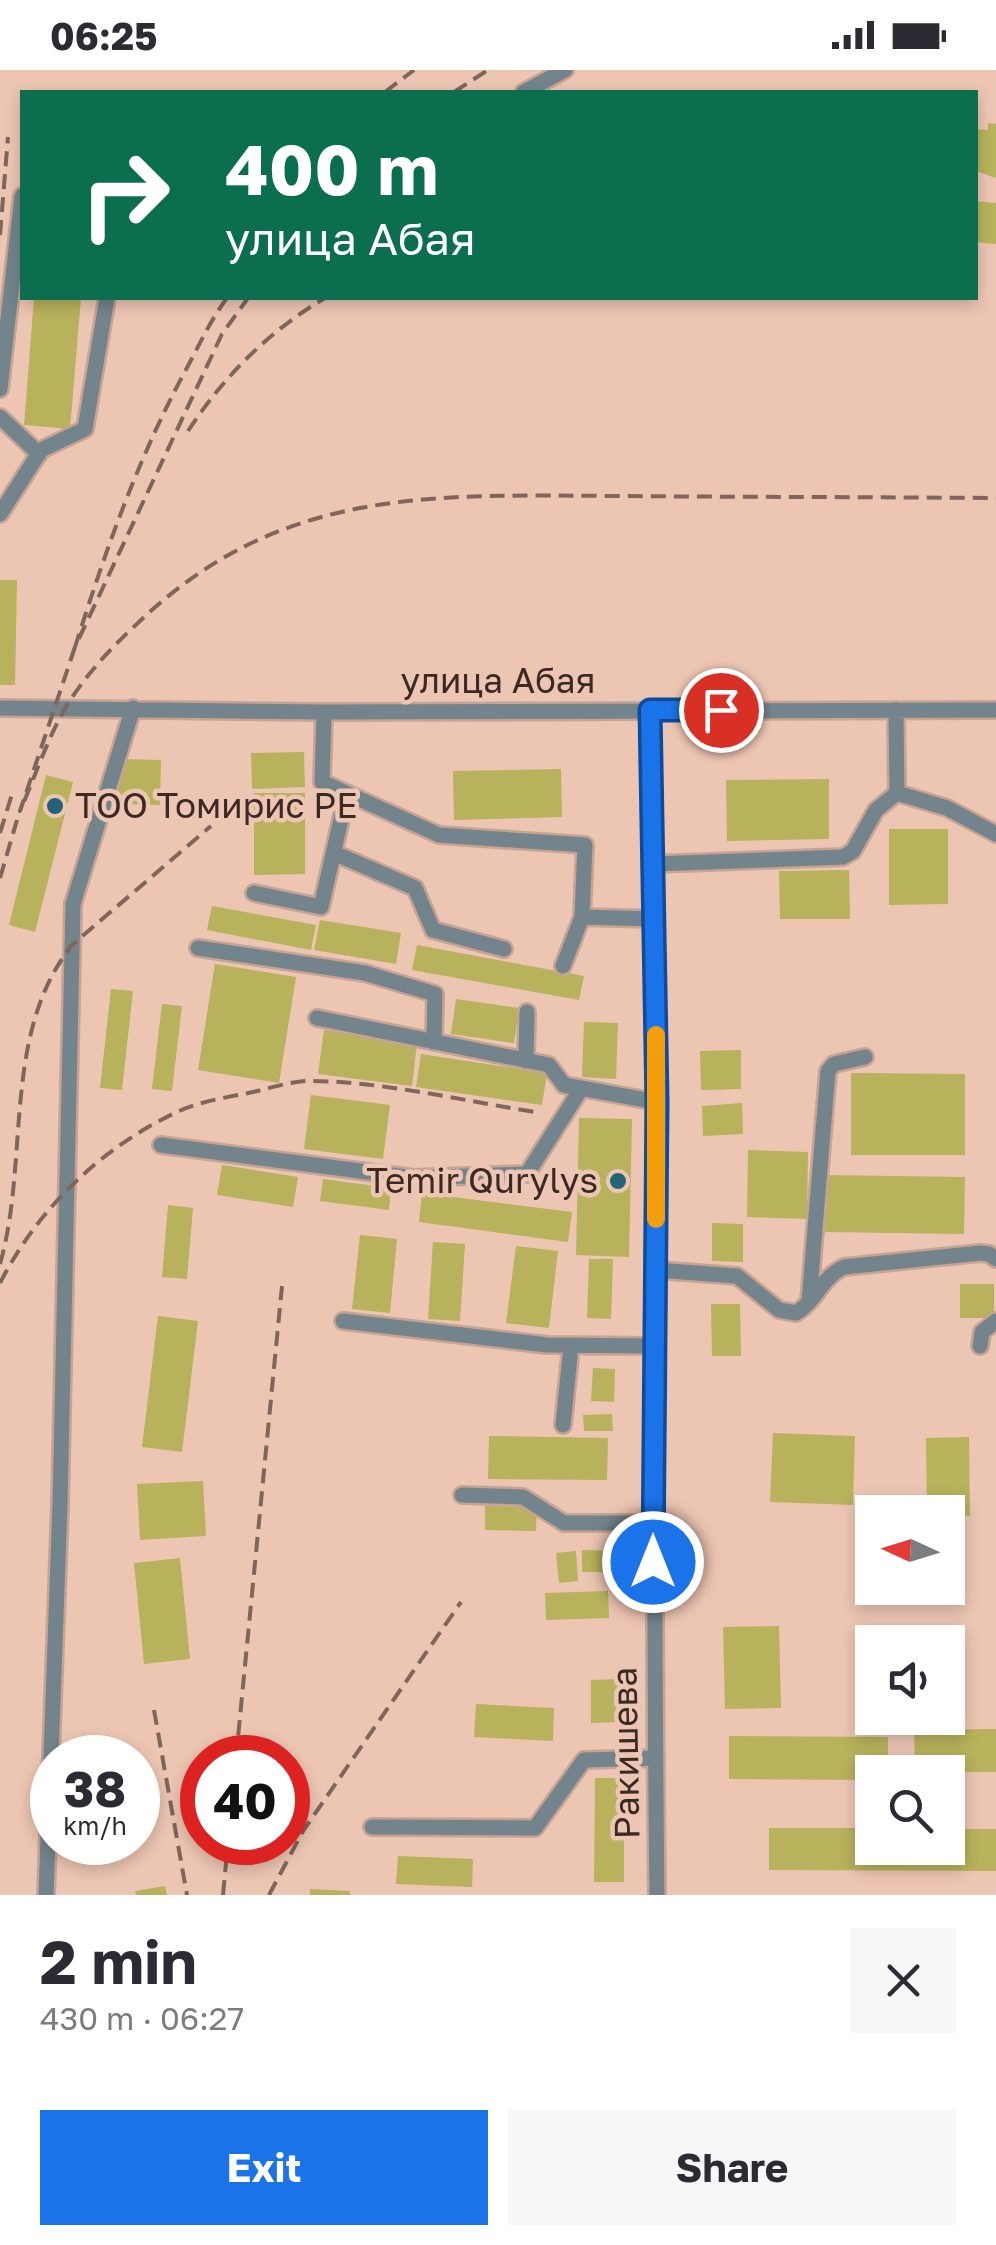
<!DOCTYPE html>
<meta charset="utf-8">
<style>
:root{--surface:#fff;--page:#f7f7f7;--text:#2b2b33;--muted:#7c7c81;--accent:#1a73e8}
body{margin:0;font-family:"Golos Text",sans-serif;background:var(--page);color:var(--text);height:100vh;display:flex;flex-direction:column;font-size:38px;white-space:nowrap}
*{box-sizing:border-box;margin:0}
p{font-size:32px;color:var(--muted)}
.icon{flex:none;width:55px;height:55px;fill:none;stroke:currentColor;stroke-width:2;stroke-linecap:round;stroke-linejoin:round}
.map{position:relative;height:1825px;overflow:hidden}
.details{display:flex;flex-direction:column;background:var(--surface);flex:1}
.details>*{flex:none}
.banner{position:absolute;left:20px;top:20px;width:958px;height:210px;border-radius:0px;box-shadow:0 5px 15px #0003;background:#0b6e4f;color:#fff;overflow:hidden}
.needle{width:65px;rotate:274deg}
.tools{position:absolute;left:855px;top:1425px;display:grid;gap:20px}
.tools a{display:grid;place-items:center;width:110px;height:110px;border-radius:0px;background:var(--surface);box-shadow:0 5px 15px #0003;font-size:50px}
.speed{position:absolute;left:30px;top:1665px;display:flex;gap:20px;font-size:50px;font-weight:700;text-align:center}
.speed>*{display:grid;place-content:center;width:130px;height:130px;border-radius:50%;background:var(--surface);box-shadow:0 5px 15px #0003;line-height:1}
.speed small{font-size:25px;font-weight:400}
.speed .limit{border:15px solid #d22;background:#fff;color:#111}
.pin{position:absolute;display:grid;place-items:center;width:85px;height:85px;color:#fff;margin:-42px;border:5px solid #fff;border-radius:50%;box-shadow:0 2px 10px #0007}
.me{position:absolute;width:110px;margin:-55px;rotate:0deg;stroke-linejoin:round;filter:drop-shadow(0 0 8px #0008)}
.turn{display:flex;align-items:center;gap:35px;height:210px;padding:0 40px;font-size:45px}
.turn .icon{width:130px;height:130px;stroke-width:2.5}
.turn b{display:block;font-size:70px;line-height:85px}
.round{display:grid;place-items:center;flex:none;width:105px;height:105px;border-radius:0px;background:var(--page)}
.headline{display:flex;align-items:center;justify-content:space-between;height:170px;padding:0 40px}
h1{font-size:60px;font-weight:700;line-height:75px}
.button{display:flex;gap:20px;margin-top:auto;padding:20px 40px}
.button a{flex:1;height:115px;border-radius:0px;background:var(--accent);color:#fff;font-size:40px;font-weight:700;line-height:115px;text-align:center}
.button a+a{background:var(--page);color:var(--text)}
.status{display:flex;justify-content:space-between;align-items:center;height:70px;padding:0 50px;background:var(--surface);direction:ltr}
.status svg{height:28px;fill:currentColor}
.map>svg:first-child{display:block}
.building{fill:#b7b25b}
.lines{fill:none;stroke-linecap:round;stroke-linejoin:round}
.minor-casing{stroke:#c6a393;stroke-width:20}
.minor{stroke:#73848c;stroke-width:15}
.rail{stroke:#7f665a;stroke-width:4;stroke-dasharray:15 8;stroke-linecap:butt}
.route-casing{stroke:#114b97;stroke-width:25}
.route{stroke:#1a73e8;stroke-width:18}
.slow{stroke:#f59e0b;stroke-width:18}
.poi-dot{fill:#256379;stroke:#edc5b3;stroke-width:4}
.labels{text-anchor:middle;stroke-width:9;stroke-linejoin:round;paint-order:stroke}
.street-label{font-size:35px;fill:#3a2a23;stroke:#edc5b3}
.poi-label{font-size:35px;fill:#3a2a23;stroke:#edc5b3;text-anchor:start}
</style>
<div class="status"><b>06:25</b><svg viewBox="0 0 49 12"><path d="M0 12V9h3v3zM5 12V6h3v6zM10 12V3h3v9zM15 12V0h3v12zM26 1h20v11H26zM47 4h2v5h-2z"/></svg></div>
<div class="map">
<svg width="996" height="1825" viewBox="0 0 996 1825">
<rect width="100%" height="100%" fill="#edc5b3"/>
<path class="building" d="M 988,53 L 996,54 L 996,108 L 975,101 L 975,59 L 988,60 Z
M 975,131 L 996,133 L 996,174 L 975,172 Z
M 34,228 L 81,228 L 70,359 L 24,355 Z
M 0,510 L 17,510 L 15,615 L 0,615 Z
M 304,682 L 305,717 L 252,719 L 251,683 Z
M 119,689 L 161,690 L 160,735 L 118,734 Z
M 561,699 L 562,747 L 454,750 L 453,701 Z
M 46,705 L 73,712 L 35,862 L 9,855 Z
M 829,709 L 829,769 L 727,771 L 726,710 Z
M 254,723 L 305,723 L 305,804 L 254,805 Z
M 889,759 L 948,759 L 948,834 L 889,835 Z
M 849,800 L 850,849 L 780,849 L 779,801 Z
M 212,836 L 316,855 L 311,880 L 207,860 Z
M 320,850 L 401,863 L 396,894 L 314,880 Z
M 417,875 L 584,906 L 579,930 L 412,900 Z
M 215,894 L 296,907 L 279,1013 L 198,1000 Z
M 111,919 L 133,921 L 122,1020 L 100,1018 Z
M 456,929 L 519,938 L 514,973 L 451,964 Z
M 162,934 L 182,936 L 172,1021 L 152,1019 Z
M 584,952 L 618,953 L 616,1009 L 582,1007 Z
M 324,960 L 417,973 L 412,1016 L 318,1004 Z
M 741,980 L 741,1019 L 701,1020 L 700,981 Z
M 421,984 L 547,1003 L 542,1035 L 416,1017 Z
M 851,1003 L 965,1004 L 965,1085 L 851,1085 Z
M 311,1025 L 390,1035 L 383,1089 L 304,1079 Z
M 742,1033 L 743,1064 L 703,1066 L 702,1036 Z
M 579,1048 L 632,1049 L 629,1187 L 576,1185 Z
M 748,1080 L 808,1082 L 807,1149 L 747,1147 Z
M 222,1095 L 298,1107 L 293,1137 L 217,1125 Z
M 822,1105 L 965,1107 L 964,1164 L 821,1162 Z
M 323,1109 L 391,1118 L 389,1140 L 320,1131 Z
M 422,1123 L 572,1142 L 568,1172 L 419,1152 Z
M 168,1135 L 193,1138 L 187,1209 L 162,1207 Z
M 712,1153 L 743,1154 L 743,1192 L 712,1191 Z
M 360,1165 L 397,1169 L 390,1243 L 352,1239 Z
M 433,1172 L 465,1174 L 460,1251 L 428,1249 Z
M 516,1176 L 558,1181 L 549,1258 L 506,1253 Z
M 589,1189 L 613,1189 L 611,1249 L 587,1248 Z
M 960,1214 L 994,1214 L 994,1248 L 960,1248 Z
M 711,1234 L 740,1234 L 741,1286 L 712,1286 Z
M 158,1246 L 198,1251 L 182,1382 L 142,1377 Z
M 593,1298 L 615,1299 L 614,1332 L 591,1331 Z
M 612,1344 L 613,1361 L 584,1361 L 583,1345 Z
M 773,1363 L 855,1366 L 853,1435 L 770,1432 Z
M 489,1366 L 608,1368 L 607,1410 L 488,1409 Z
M 969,1367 L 970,1446 L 927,1442 L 926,1368 Z
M 203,1411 L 206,1466 L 140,1470 L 137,1414 Z
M 485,1436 L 537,1437 L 536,1461 L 485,1460 Z
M 582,1480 L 620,1481 L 620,1502 L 582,1502 Z
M 576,1481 L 578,1511 L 559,1513 L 556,1483 Z
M 180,1488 L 190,1589 L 144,1594 L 134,1493 Z
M 608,1521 L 609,1548 L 546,1550 L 545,1523 Z
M 779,1556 L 781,1638 L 725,1639 L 723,1557 Z
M 620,1609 L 621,1652 L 591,1653 L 591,1610 Z
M 476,1634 L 554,1638 L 553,1671 L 474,1667 Z
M 996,1659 L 996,1702 L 915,1702 L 914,1660 Z
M 729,1666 L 888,1667 L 888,1702 L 872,1702 L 872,1710 L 729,1709 Z
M 595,1708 L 624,1708 L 624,1812 L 594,1812 Z
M 769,1758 L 872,1758 L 872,1778 L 948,1778 L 948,1759 L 996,1759 L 996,1801 L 769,1800 Z
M 398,1786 L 473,1789 L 472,1817 L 396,1814 Z
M 165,1816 L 167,1825 L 136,1825 L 135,1821 Z
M 310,1819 L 350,1821 L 350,1825 L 310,1825 Z"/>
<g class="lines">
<defs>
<path id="minor" d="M 524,22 L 565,0
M 0,319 L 22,126
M 0,347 L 39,384
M 0,444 L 41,380 L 85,359 L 107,228
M 0,638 L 324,642 L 996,640
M 651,640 C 657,1035 652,1430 657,1825
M 324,642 L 322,712 L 439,765 L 585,775 L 582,847 L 654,849
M 897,723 L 947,738 L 996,764
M 334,783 L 415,818 L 433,860 L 504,879
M 653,794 L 843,787 L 853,781 L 876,740 L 897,723 L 896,640
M 254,823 L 321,837 L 347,723
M 198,878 L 365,903 L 435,924 L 434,972
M 563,896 L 582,847
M 317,948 L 549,995 L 564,1015 L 657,1032
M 526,991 L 527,942
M 161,1075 L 414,1108 L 527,1104 L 581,1019
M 656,1200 L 737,1206 L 779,1240 L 796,1243 C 816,1231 822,1207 844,1197 L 980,1183 L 989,1184 L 996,1189
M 809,1232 L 828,1001 L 834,994 L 865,987
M 343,1251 L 547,1275 L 656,1276
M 980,1276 L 982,1262 L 996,1251
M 563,1355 L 571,1276
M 462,1425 L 523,1427 L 564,1453 L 653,1453
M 372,1757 L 535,1758 L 584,1690 L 656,1688
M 46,1825 L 60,1435 L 73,834 L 133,638"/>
</defs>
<use href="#minor" class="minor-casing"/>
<use href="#minor" class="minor"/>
<path class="rail" d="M 385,22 L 414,0
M 454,22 L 488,0
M 0,165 L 8,67
M 227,228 C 212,248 201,271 189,294 C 139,385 106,479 75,577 L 222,264 L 248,228
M 188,361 C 224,306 269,261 325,228
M 75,577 L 20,741 C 35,707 47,669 66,637 C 86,604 112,577 140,551 C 282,416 434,425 616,426 C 743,427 869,427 996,428
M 0,763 L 13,721
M 0,808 L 17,750
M 0,1194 C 30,1089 1,965 72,875 L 211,756
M 0,1213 C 39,1137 102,1077 179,1041 C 201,1031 229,1027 253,1022 C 270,1018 289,1012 306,1011 C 377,1010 469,1032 541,1043
M 154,1640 L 187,1825
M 236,1688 L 282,1216
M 223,1825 L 228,1772
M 269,1825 L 303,1761 L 461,1532"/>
</g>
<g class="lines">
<defs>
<path id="route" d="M 653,1492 L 657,1032 L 650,640 L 721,640"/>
</defs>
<use href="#route" class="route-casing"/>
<use href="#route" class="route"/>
<path class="slow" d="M 656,965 L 656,1149"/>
</g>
<g class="poi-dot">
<circle cx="55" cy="736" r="10"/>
<circle cx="618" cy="1111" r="10"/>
</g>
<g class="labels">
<g class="street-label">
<text x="498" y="623">улица Абая</text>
<text transform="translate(626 1683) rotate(-91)" y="12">Ракишева</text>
</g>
<g class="poi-label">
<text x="75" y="748">ТОО Томирис РЕ</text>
<text x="598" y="1123" text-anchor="end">Temir Qurylys</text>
</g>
</g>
</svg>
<div class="tools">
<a><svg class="needle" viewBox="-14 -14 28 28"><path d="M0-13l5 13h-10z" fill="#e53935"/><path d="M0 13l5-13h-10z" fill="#7c7c81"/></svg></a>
<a><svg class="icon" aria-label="sound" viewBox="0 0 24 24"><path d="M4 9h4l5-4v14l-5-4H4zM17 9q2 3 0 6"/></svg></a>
<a><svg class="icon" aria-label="search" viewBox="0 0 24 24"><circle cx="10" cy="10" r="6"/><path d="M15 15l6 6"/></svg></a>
</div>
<div class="speed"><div>38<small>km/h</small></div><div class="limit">40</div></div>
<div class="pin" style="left:721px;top:640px;background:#d93025"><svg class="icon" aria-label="arrive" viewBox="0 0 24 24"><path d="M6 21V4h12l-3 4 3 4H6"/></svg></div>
<svg class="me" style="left:653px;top:1492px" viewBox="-20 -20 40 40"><circle r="17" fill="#1a73e8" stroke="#fff" stroke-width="3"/><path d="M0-11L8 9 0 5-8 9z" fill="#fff"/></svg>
<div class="banner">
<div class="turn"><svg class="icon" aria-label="right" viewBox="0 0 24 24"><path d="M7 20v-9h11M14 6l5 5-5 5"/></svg><div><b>400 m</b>улица Абая</div></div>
</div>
</div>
<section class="details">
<div class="headline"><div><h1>2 min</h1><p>430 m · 06:27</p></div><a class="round"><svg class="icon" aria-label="close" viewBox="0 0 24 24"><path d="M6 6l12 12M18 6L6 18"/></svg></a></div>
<div class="button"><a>Exit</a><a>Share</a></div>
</section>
